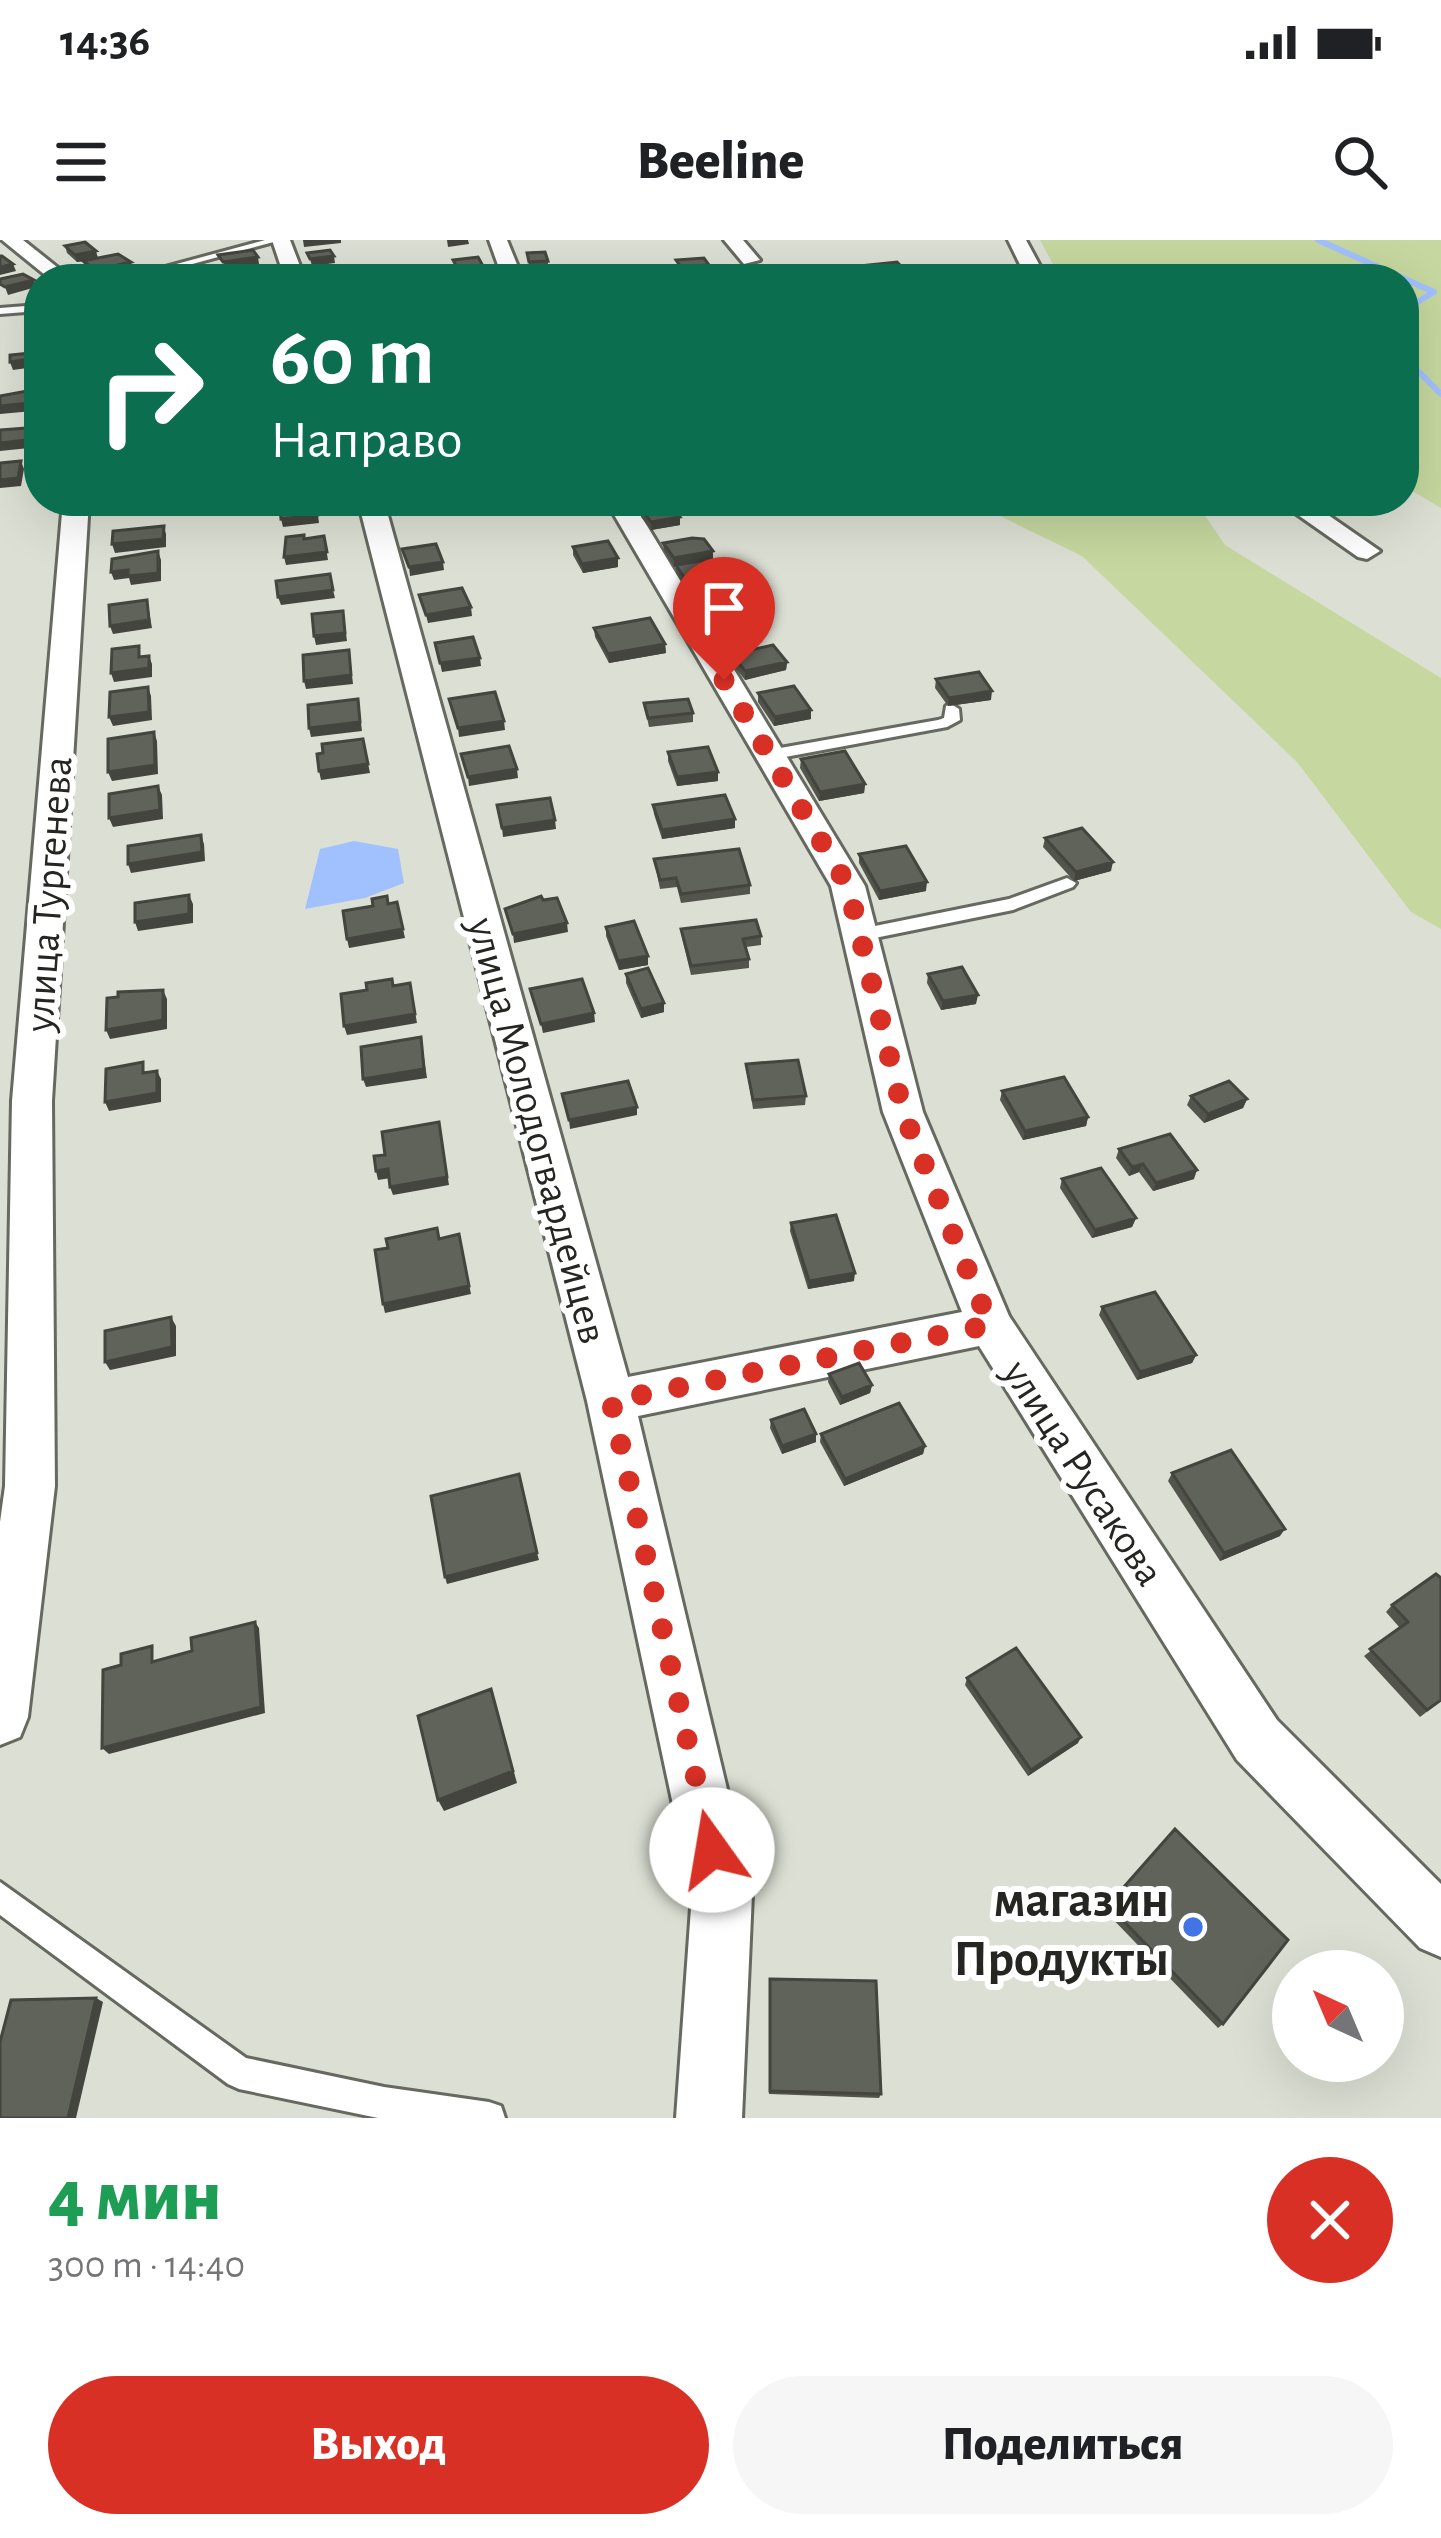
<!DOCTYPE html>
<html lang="ru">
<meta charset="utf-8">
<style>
:root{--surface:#fff;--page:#f6f6f6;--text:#202124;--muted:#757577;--accent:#d93025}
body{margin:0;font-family:"Alegreya Sans",sans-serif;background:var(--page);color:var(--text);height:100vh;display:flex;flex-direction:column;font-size:45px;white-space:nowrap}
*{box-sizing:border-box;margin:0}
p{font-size:39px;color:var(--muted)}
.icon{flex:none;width:66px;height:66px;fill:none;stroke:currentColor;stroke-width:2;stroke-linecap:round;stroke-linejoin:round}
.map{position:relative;height:1878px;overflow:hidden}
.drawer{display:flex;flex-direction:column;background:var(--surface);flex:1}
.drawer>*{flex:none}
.guide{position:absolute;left:24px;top:24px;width:1395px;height:252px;border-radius:48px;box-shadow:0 12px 48px #0002;background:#0b6e4f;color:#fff;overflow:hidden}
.needle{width:78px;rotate:316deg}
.fabs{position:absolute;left:1272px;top:1710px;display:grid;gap:24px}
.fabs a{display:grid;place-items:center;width:132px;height:132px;border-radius:50%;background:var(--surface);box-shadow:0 12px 48px #0002;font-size:60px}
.pin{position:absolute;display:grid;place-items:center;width:102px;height:102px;color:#fff;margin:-123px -51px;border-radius:50% 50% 50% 0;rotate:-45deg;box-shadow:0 0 12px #0007}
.pin .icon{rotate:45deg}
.me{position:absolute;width:132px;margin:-66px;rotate:347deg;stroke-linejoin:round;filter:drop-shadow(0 0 9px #0008)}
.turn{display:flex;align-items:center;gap:42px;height:252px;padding:0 48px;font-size:54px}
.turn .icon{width:156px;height:156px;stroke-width:2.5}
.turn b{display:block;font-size:84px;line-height:102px}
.round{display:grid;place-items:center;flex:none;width:126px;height:126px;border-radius:63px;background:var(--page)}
.summary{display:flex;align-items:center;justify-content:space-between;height:204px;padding:0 48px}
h1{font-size:72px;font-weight:800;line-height:90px;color:#1e9e55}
.action{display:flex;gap:24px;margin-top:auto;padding:24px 48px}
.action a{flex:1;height:138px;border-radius:72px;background:var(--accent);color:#fff;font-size:48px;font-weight:800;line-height:138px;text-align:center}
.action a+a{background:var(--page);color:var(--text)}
.status{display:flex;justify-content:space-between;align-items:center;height:84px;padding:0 60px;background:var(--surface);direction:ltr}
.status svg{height:33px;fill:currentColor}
header{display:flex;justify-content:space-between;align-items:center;height:156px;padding:0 48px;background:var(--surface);font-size:54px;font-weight:800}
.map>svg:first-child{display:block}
.green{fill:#c6d79f}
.water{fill:#a1c0fe}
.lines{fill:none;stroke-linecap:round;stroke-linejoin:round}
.stream{stroke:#a1c0fe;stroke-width:6}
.service-casing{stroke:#66695f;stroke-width:6}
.minor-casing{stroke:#66695f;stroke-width:6}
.service{fill:#fff;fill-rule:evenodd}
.minor{fill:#fff;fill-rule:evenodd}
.wall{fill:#53554d}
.shaded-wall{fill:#43453e}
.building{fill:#606359;stroke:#43453e;stroke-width:3}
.route{stroke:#d93025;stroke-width:21;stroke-dasharray:0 37.8}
.poi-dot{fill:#4174e5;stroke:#fff;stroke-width:4.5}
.labels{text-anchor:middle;stroke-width:12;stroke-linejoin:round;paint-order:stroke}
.street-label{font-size:42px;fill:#252622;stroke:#fff}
.near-poi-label{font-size:51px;font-weight:bold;fill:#252622;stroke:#fff;text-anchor:end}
</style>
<div class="status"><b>14:36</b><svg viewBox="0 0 49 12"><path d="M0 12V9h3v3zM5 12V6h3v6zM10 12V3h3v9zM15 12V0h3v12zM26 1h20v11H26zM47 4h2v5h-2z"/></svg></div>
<header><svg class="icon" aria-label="menu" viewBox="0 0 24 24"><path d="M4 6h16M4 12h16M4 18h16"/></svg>Beeline<svg class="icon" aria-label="search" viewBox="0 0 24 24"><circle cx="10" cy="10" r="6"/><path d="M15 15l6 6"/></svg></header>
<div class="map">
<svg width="1441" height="1878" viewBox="0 0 1441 1878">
<rect width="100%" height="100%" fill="#dce0d4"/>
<path class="green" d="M 1040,0 L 1441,0 L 1441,268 L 1404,246 L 1404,39 L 1061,39 Z
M 969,261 L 1195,261 L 1225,305 L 1441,438 L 1441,689 L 1411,672 L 1297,522 L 1082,316 Z"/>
<path class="water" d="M 354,601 L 398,609 L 404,643 L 365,658 L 305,669 L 320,609 Z"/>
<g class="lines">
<path class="stream" d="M 1318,0 L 1434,52 L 1404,70
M 1404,117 L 1441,154"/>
<defs>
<path id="service" d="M 265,0 L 281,0 L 137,39 L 121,39 Z
M 747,33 L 744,38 L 702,39 L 707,36 Z
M 39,65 L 39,71 L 0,74 L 0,68 Z
M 951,464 L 959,469 L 960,480 L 947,487 L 769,520 L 761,515 L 769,510 L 938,480 L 944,478 L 946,466 Z
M 1067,638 L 1076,643 L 1073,647 L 1013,670 L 860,701 L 851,695 L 860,689 L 1009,659 Z
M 0,1642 L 246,1818 L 384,1847 L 489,1862 L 501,1866 L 505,1878 L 378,1878 L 239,1849 L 228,1844 L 0,1675 Z"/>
<path id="minor" d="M 2,0 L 23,0 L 72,39 L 50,39 Z
M 272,0 L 290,0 L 305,39 L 285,39 Z
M 489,0 L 507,0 L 523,39 L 503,39 Z
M 724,0 L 743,0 L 760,20 L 744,24 Z
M 1008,0 L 1026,0 L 1047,39 L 1027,39 Z
M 63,261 L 89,261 L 52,861 L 55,1246 L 28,1477 L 20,1497 L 0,1505 L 0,1282 L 5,1246 L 12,861 Z
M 358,261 L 384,261 L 628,1137 L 962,1072 L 883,872 L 831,646 L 606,261 L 632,261 L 865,646 L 923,872 L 1009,1076 L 1277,1480 L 1441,1644 L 1441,1717 L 1420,1708 L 1237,1520 L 979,1106 L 638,1176 L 752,1654 L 742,1878 L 676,1878 L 692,1654 L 587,1161 Z
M 1278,261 L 1308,261 L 1380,311 L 1367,319 L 1358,317 Z"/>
</defs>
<use href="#service" class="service-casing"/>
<use href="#minor" class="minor-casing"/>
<use href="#service" class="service"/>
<use href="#minor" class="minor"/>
</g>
<path class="wall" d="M 65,6 L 98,18 L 133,29 L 98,37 L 85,28 L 83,21 L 90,20 L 77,22 L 67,13 Z
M 527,13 L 548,21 L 548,28 L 530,29 Z
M 860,26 L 905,30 L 904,37 L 866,39 L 860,33 Z
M 641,268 L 680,277 L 680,285 L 651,290 L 641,277 Z
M 663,303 L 713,320 L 707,321 L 720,350 L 690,355 L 676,333 L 676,326 L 674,327 L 664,311 Z
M 573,307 L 618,318 L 618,327 L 583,333 L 573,315 Z
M 594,388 L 665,404 L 666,413 L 609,423 L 595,397 Z
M 732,414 L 787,422 L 786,430 L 745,440 L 731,422 Z
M 936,439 L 991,460 L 948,466 L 935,448 Z
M 758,453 L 811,470 L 811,479 L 774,486 L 758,462 Z
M 644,463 L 693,473 L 693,482 L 649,487 Z
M 668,512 L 718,541 L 677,546 L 668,521 Z
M 801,519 L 865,544 L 864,553 L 819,561 L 800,528 Z
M 653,565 L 735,588 L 662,599 L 654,574 Z
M 1045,598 L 1111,631 L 1074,641 L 1043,607 Z
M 859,614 L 926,651 L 879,660 L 859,623 Z
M 654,619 L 750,645 L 750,654 L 681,663 L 677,647 L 660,649 Z
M 606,687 L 648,725 L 619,730 L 606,696 Z
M 681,689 L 761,696 L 761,705 L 746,707 L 749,719 L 749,728 L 691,735 L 682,698 Z
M 626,734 L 664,763 L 664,772 L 641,778 L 626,743 Z
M 928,734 L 976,764 L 941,770 L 927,743 Z
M 746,824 L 806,856 L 805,865 L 753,869 Z
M 1002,851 L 1088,877 L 1086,886 L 1023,900 L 1000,860 Z
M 1191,856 L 1247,859 L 1243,868 L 1204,883 L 1187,865 Z
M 1119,909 L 1194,939 L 1153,951 L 1139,932 L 1129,936 L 1116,918 Z
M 1062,939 L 1136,978 L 1132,987 L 1092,998 L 1060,948 Z
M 791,983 L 854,1041 L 808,1049 L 790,991 Z
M 1102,1067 L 1196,1115 L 1192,1123 L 1137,1140 L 1099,1075 Z
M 829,1134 L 872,1145 L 870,1153 L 840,1165 L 828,1142 Z
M 771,1180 L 816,1194 L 816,1202 L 782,1214 L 770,1188 Z
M 821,1194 L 925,1206 L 923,1214 L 844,1246 L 820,1202 Z
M 1172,1233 L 1280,1296 L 1220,1321 L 1168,1241 Z
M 1436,1334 L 1441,1461 L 1420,1477 L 1364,1416 L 1400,1388 L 1386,1372 L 1392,1365 Z
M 967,1438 L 1078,1503 L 1028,1536 L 965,1445 Z
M 1175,1589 L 1223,1784 L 1218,1788 L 1104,1670 Z
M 770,1739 L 881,1854 L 879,1858 L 769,1854 Z"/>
<path class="shaded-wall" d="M 303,0 L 341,0 L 341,3 L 304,7 Z
M 447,0 L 468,0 L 469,4 L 448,7 Z
M 96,11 L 98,18 L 77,22 L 75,15 Z
M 334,16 L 335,23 L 312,26 L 310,19 Z
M 258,17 L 259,24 L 225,29 L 223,22 Z
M 131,22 L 133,29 L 98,37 L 96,30 Z
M 13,24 L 16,31 L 0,35 L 0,27 Z
M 709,25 L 709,32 L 681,35 L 681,27 Z
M 483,26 L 484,34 L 459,36 L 458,29 Z
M 905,30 L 904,37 L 868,39 L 868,34 Z
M 34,40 L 36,47 L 8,55 L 5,47 Z
M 31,113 L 34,127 L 13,130 L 10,122 Z
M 32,150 L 35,158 L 33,171 L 0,174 L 0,166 Z
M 28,188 L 30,196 L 29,208 L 0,211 L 0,203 Z
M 21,221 L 24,229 L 21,246 L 0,248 L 0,240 Z
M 145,261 L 159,261 L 159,268 L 113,273 L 110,265 Z
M 476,261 L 477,267 L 448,270 L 447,262 Z
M 592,261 L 599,261 L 599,268 L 567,274 L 566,265 Z
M 318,275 L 319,283 L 283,287 L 281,279 Z
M 680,277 L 680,285 L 651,290 L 651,282 Z
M 164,286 L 166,294 L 166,307 L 115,313 L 112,304 Z
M 324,296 L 328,320 L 286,325 L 284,317 Z
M 158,311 L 161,320 L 161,341 L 131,345 L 129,338 L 114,340 L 111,332 Z
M 713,311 L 713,320 L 674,327 L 674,318 Z
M 618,318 L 618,327 L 583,333 L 582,324 Z
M 443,322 L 444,330 L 410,336 L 409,327 Z
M 720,341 L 720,350 L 690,355 L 690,346 Z
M 333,350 L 335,358 L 281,365 L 278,357 Z
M 147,360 L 152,388 L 113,394 L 110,386 Z
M 471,367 L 472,376 L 428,383 L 426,375 Z
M 343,371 L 347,401 L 316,405 L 314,396 Z
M 665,404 L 666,413 L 609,423 L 608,414 Z
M 349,410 L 353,444 L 306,449 L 304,441 Z
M 149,416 L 152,424 L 152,437 L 114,442 L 111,433 Z
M 480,418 L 481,426 L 442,432 L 440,423 Z
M 787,422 L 786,430 L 745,440 L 745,431 Z
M 148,447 L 151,456 L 152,480 L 113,486 L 109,477 Z
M 992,451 L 991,460 L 948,466 L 949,458 Z
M 358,459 L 362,491 L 311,497 L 309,488 Z
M 811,470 L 811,479 L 774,486 L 775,477 Z
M 504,481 L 505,490 L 459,497 L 458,488 Z
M 154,492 L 157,501 L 158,534 L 112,541 L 108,532 Z
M 363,499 L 370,533 L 321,540 L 319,531 Z
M 517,529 L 518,538 L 469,546 L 468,537 Z
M 718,532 L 718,541 L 677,546 L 677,537 Z
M 865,544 L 864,553 L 819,561 L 820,552 Z
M 158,546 L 162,555 L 163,579 L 113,587 L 109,578 Z
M 735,579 L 735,588 L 662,599 L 662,590 Z
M 555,580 L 556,589 L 503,597 L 502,588 Z
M 201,595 L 204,604 L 205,621 L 131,633 L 128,624 Z
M 1113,622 L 1111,631 L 1074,641 L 1076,632 Z
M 927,642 L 926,651 L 879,660 L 880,651 Z
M 189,655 L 193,664 L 193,683 L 138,691 L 135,682 Z
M 567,683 L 568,692 L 514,703 L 513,694 Z
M 403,689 L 405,698 L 349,708 L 347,699 Z
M 648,716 L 648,725 L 619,730 L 618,721 Z
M 410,743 L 417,783 L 347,795 L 344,786 Z
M 163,750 L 167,759 L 167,789 L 110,799 L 106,790 Z
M 978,755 L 976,764 L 941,770 L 943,761 Z
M 664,763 L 664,772 L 641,778 L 641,769 Z
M 594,773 L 595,782 L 543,793 L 541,784 Z
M 421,797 L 427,838 L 366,847 L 363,839 Z
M 157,831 L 161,839 L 161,862 L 109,871 L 105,862 Z
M 1247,859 L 1243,868 L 1204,883 L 1208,874 Z
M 637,867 L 637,875 L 570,889 L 569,880 Z
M 1088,877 L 1086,886 L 1023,900 L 1025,891 Z
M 439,882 L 449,945 L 393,955 L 390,947 Z
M 1143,924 L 1139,932 L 1129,936 L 1132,927 Z
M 388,929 L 391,938 L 378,940 L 376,931 Z
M 1197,930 L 1194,939 L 1153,951 L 1156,943 Z
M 1136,978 L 1132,987 L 1092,998 L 1095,990 Z
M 459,994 L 471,1054 L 385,1073 L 383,1064 Z
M 855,1033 L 854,1041 L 808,1049 L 809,1041 Z
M 171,1077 L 176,1086 L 176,1116 L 110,1130 L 105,1122 Z
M 1196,1115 L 1192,1123 L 1137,1140 L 1140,1132 Z
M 872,1145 L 870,1153 L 840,1165 L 842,1157 Z
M 816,1194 L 816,1202 L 782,1214 L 782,1206 Z
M 925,1206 L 923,1214 L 844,1246 L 845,1239 Z
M 1285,1289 L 1280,1296 L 1220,1321 L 1224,1313 Z
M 537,1313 L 539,1320 L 447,1344 L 445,1337 Z
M 255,1382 L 259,1388 L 265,1473 L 109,1514 L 102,1508 Z
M 491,1449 L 517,1543 L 444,1571 L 438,1560 Z
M 1081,1497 L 1078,1503 L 1028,1536 L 1031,1530 Z
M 96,1758 L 103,1762 L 76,1878 L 68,1878 Z"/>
<path class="building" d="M 85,2 L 96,11 L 75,15 L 65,6 Z
M 253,10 L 258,17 L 223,22 L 218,15 Z
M 330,10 L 334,16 L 310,19 L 307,13 Z
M 545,12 L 548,21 L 529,22 L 527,13 Z
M 118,14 L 131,22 L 96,30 L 83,21 Z
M 0,16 L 2,16 L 13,24 L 0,27 Z
M 478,17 L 483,26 L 458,29 L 453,20 Z
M 704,18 L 709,25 L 681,27 L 676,20 Z
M 897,22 L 905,30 L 868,34 L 860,26 Z
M 557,30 L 559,37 L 530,39 L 529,31 Z
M 23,34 L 34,40 L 5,47 L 0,44 L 0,39 Z
M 256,34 L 258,39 L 223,39 L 223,37 Z
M 31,113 L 31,119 L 10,122 L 10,115 Z
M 32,150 L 30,163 L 0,166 L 0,156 Z
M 28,188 L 26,200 L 0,203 L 0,190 Z
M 21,221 L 18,238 L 0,240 L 0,223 Z
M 111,261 L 145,261 L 110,265 Z
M 563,261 L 592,261 L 566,265 Z
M 316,263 L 318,275 L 281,279 L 280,267 Z
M 670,264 L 680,277 L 651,282 L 641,268 Z
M 164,286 L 163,299 L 112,304 L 113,291 Z
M 304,295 L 304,299 L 324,296 L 327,312 L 284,317 L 286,297 Z
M 692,298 L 704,299 L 713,311 L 674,318 L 663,303 Z
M 608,301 L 618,318 L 582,324 L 573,307 Z
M 436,304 L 443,322 L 409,327 L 402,309 Z
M 158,311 L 158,333 L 128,336 L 128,330 L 111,332 L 112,319 Z
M 706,320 L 720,341 L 690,346 L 676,325 Z
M 330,334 L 333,350 L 278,357 L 276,341 Z
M 462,348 L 471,367 L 426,375 L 419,355 Z
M 147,360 L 149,380 L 110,386 L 109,365 Z
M 343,371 L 345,393 L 314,396 L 312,374 Z
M 650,378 L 665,404 L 608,414 L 594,388 Z
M 473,397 L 480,418 L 440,423 L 435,403 Z
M 773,405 L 787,422 L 745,431 L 732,414 Z
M 139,406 L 139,417 L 149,416 L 149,428 L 111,433 L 112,409 Z
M 349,410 L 351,435 L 304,441 L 303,415 Z
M 979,432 L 992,451 L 949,458 L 936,439 Z
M 794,446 L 811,470 L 775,477 L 758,453 Z
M 148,447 L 149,472 L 109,477 L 110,452 Z
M 495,452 L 504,481 L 458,488 L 449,459 Z
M 358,459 L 360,482 L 309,488 L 308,465 Z
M 688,459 L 693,473 L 648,478 L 644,463 Z
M 154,492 L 155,525 L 108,532 L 108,499 Z
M 363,499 L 368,524 L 319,531 L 317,514 L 323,513 L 322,504 Z
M 509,506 L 517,529 L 468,537 L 461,514 Z
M 708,507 L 718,532 L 677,537 L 668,512 Z
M 845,511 L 865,544 L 820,552 L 801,519 Z
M 158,546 L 160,570 L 109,578 L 109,554 Z
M 725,555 L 735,579 L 662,590 L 653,565 Z
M 550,558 L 555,580 L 502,588 L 497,565 Z
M 1082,588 L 1113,622 L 1076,632 L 1045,598 Z
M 201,595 L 202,612 L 128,624 L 128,606 Z
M 906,606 L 927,642 L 880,651 L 859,614 Z
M 739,609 L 750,645 L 681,654 L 676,638 L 660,640 L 654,619 Z
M 189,655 L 189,674 L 135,682 L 135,663 Z
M 387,656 L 388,664 L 397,662 L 403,689 L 347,699 L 343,671 L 373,666 L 372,659 Z
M 541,656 L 543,660 L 557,658 L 567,683 L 513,694 L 505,669 Z
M 756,680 L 761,696 L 743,699 L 749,719 L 691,726 L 681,689 Z
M 634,681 L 648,716 L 618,721 L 606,687 Z
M 962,727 L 978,755 L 943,761 L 928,734 Z
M 648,728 L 664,763 L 641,769 L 626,734 Z
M 392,739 L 393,746 L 410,743 L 415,774 L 344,786 L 341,754 L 367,750 L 366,743 Z
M 582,739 L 594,773 L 541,784 L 530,749 Z
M 163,750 L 163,780 L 106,790 L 107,758 L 118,757 L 118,752 Z
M 421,797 L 424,829 L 363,839 L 361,807 Z
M 798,820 L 806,856 L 753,860 L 746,824 Z
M 143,822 L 143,833 L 157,831 L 157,853 L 105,862 L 106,829 Z
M 1064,837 L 1088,877 L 1025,891 L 1002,851 Z
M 628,841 L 637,867 L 569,880 L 562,854 Z
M 1229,841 L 1247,859 L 1208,874 L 1191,856 Z
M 439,882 L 447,937 L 390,947 L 388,929 L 376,931 L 374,916 L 385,915 L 382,892 Z
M 1170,894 L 1197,930 L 1156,943 L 1143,924 L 1132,927 L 1119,909 Z
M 1101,928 L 1136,978 L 1095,990 L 1062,939 Z
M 836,975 L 855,1033 L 809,1041 L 791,983 Z
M 437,988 L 439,999 L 459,994 L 469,1046 L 383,1064 L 375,1010 L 388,1008 L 386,999 Z
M 1155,1052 L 1196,1115 L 1140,1132 L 1102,1067 Z
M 171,1077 L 172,1107 L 105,1122 L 105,1091 Z
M 859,1123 L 872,1145 L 842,1157 L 829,1134 Z
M 899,1163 L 925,1206 L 845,1239 L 821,1194 Z
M 804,1169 L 816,1194 L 782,1206 L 771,1180 Z
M 1231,1210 L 1285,1289 L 1224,1313 L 1172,1233 Z
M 519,1234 L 537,1313 L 445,1337 L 431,1256 Z
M 1436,1334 L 1441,1338 L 1441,1460 L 1427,1470 L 1370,1409 L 1408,1382 L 1392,1365 Z
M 255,1382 L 261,1467 L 102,1508 L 103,1430 L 121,1425 L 121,1414 L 152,1406 L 152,1422 L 192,1411 L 191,1398 Z
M 1016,1408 L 1081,1497 L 1031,1530 L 967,1438 Z
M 491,1449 L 513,1531 L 438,1560 L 418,1476 Z
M 1175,1589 L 1288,1700 L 1223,1784 L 1108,1665 Z
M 770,1739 L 876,1741 L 881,1854 L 770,1851 Z
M 96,1758 L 68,1878 L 0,1878 L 0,1802 L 11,1760 Z"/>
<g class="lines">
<path class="route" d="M 712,1610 L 611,1161 L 990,1085 L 903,872 L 848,646 L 724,440"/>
</g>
<circle class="poi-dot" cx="1193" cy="1687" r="12"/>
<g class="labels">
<g class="street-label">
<text transform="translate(47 654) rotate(-86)" y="15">улица Тургенева</text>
<text transform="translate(539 890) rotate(75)" y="15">улица Молодогвардейцев</text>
<text transform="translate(1085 1232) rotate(57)" y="15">улица Русакова</text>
</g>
<g class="near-poi-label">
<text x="1169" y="1676">магазин<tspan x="1169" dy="59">Продукты</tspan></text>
</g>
</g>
</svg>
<div class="fabs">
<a><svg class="needle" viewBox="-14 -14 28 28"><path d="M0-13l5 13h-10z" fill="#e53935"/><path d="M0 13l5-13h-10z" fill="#757577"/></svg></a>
</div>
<div class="pin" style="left:724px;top:440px;background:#d93025"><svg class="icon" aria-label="arrive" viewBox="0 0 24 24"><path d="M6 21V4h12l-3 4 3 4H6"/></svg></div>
<svg class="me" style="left:712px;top:1610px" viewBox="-20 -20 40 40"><circle r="19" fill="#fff"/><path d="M0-13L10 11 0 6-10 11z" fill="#d93025"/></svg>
<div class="guide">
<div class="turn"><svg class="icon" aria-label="right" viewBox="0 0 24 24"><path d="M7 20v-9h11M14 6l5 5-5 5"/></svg><div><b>60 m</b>Направо</div></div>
</div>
</div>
<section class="drawer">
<div class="summary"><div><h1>4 мин</h1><p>300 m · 14:40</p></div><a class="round" style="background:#d93025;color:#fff"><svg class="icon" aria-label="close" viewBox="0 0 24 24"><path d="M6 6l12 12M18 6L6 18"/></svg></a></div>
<div class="action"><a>Выход</a><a>Поделиться</a></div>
</section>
